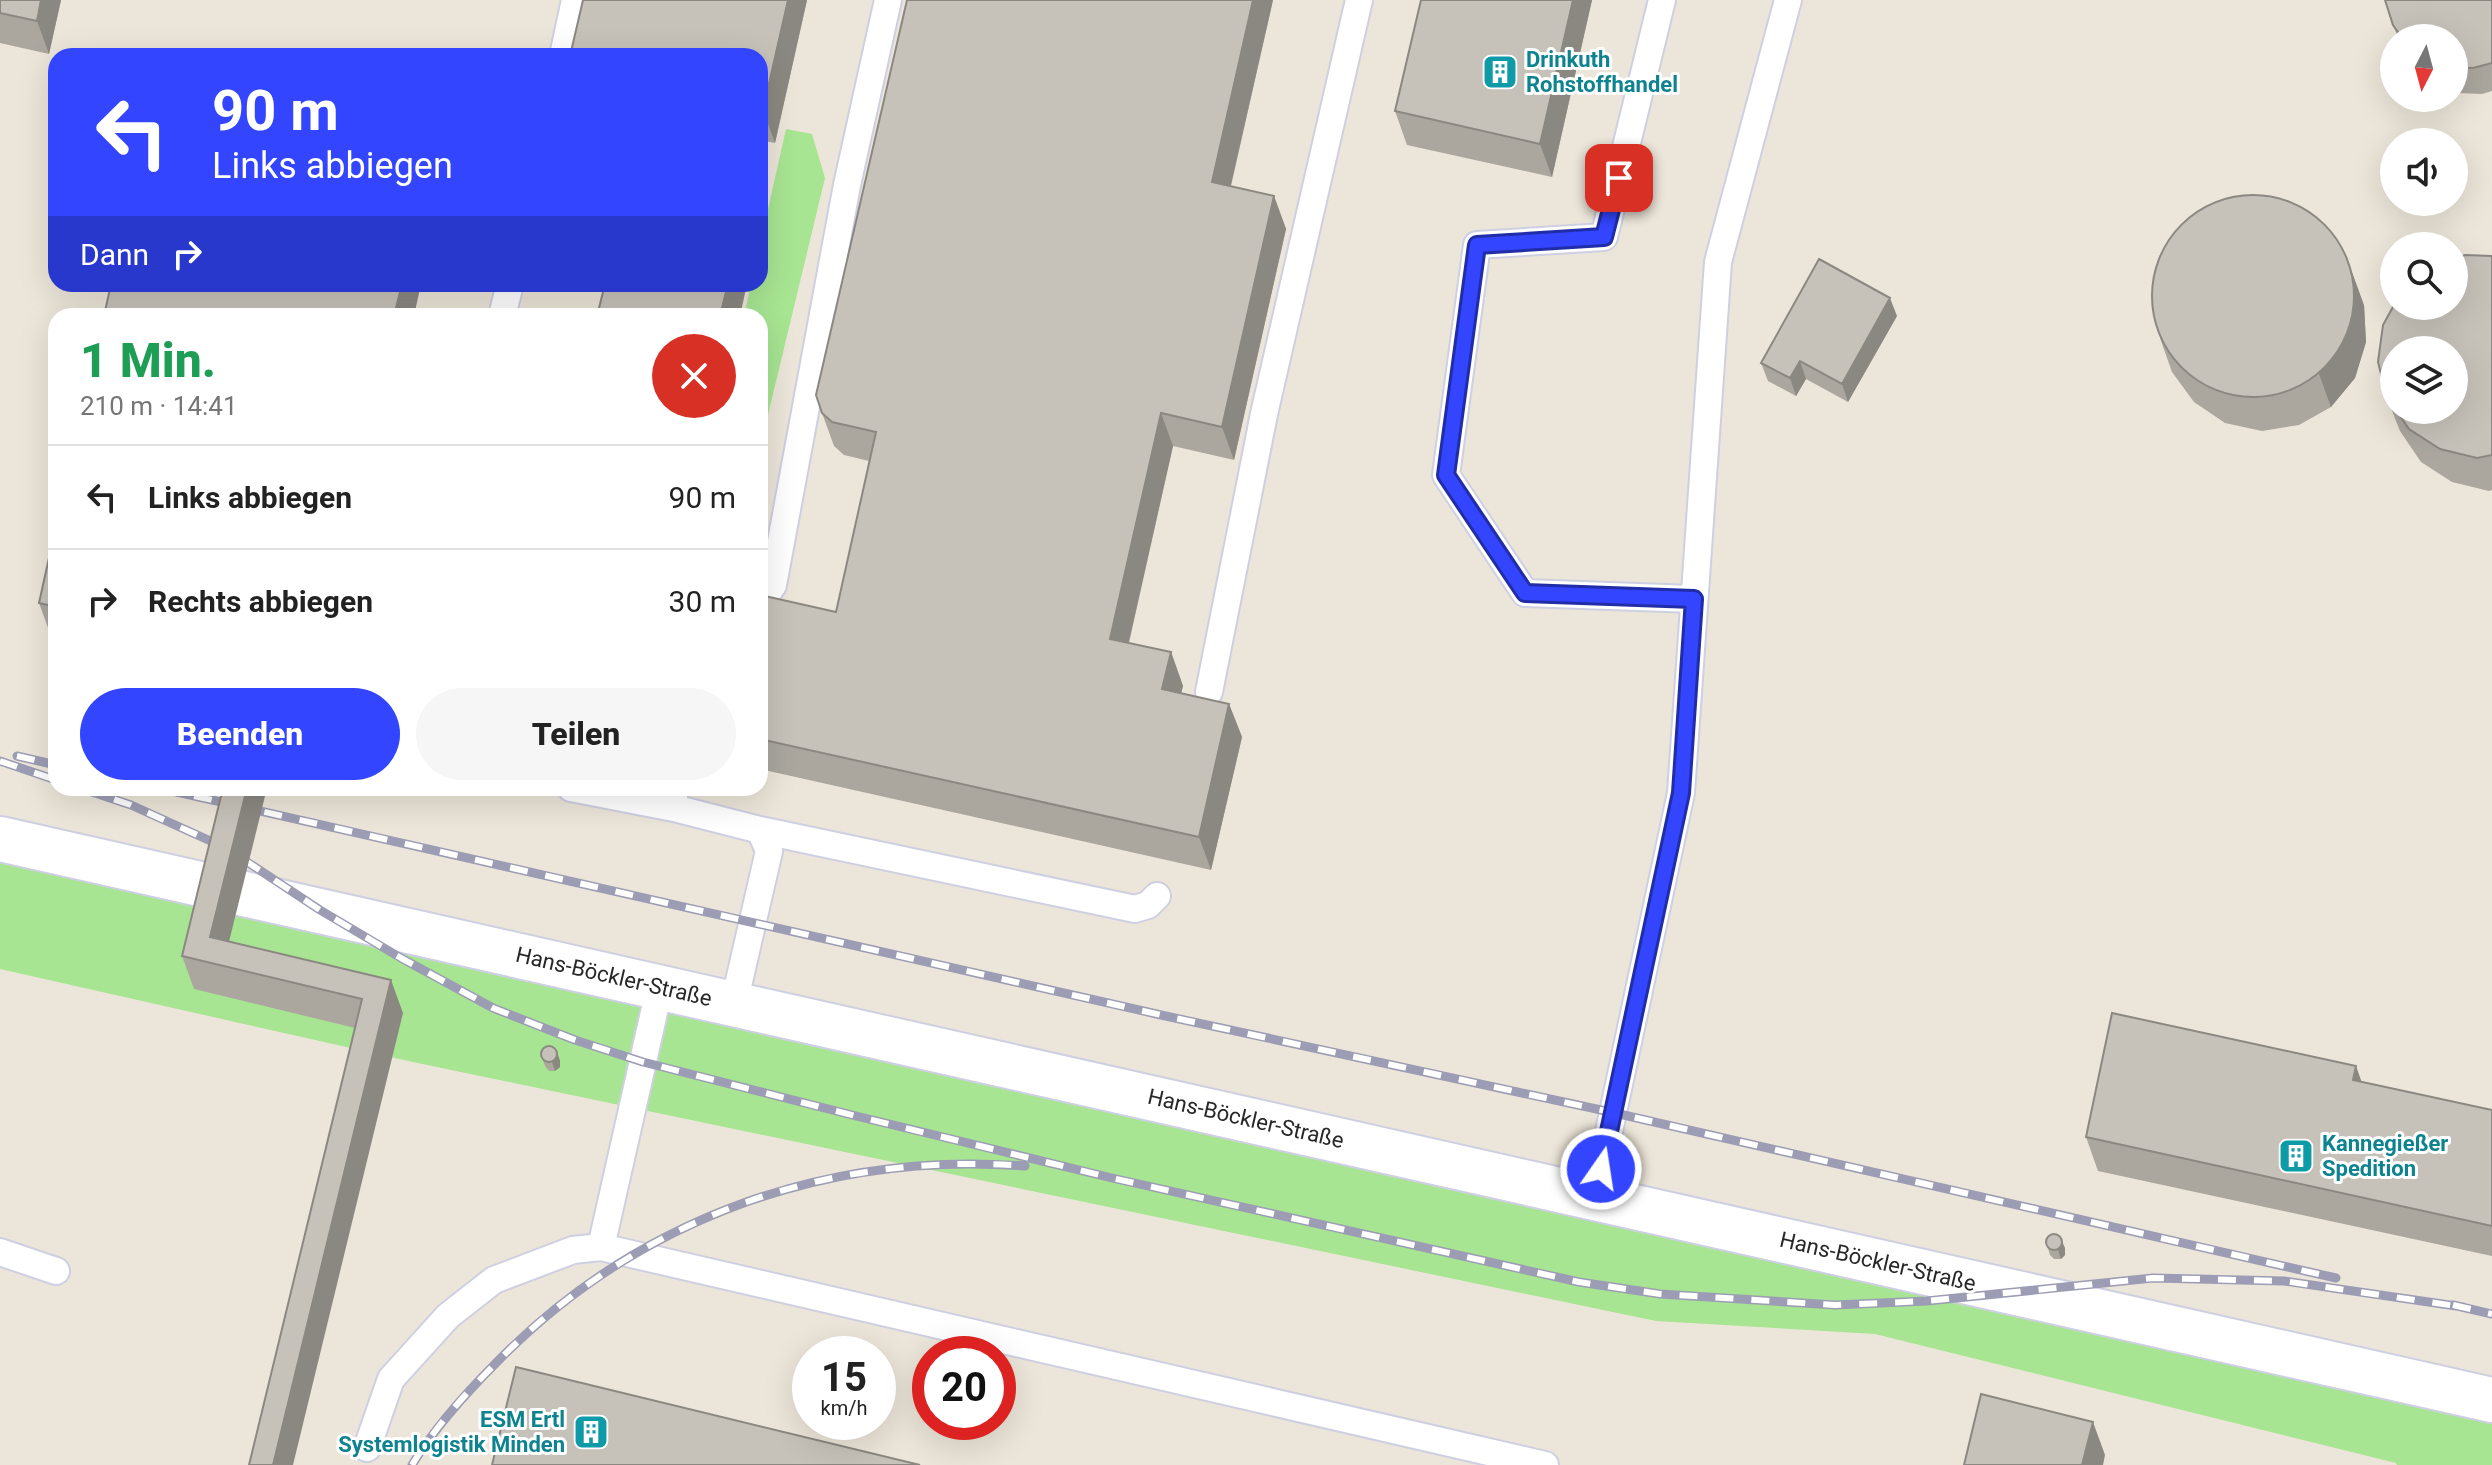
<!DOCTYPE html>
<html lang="de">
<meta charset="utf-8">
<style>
:root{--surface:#fff;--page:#f6f6f6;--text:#222;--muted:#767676;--line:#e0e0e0;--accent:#3345ff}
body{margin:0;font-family:Roboto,sans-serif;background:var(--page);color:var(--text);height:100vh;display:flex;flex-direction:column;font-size:30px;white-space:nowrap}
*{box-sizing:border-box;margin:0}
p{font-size:26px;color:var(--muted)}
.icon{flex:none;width:44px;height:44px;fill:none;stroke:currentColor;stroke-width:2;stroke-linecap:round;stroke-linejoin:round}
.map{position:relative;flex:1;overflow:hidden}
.side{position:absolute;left:48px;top:308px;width:720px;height:488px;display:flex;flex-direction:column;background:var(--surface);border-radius:24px;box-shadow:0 8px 32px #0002}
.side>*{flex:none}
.guide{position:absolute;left:48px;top:48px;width:720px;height:244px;border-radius:24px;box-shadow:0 8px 32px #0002;background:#3345ff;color:#fff;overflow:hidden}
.needle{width:52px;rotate:186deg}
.tools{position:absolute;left:2380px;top:24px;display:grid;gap:16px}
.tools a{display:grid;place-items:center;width:88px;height:88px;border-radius:50%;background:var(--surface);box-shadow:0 8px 32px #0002;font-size:40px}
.speed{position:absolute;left:792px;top:1336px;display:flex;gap:16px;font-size:40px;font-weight:700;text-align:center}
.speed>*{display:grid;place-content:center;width:104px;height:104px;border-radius:50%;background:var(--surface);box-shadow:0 8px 32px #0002;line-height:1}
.speed small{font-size:20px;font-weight:400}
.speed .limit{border:12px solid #d22;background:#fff;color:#111}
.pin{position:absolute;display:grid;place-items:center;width:68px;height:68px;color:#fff;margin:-34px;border-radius:16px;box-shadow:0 4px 12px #0006}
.me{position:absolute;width:88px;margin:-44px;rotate:13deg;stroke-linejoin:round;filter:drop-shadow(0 0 6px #0008)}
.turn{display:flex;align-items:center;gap:28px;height:168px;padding:0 32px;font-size:36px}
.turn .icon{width:104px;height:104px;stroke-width:2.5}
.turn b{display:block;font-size:56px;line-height:68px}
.then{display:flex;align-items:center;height:76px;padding:0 32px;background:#0003;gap:16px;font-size:30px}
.round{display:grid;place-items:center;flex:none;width:84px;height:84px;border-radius:42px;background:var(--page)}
.overview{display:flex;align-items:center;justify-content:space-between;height:136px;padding:0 32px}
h1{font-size:48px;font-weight:800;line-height:60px;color:#1e9e55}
.action{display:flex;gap:16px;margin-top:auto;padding:16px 32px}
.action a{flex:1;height:92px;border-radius:48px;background:var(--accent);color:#fff;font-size:32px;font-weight:800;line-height:92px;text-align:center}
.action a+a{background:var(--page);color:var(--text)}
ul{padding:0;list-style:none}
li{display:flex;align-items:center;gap:24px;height:104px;padding:0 32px;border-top:2px solid var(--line)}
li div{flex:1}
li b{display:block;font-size:30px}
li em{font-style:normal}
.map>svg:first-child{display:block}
.green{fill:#a7e592}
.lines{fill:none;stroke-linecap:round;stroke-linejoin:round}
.lane-casing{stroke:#ced0e2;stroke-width:30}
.street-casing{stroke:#ced0e2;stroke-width:48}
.lane{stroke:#fff;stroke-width:26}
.street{stroke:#fff;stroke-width:44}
.rail-casing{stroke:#9c9db4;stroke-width:9}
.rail{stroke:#fff;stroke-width:6;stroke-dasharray:18;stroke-linecap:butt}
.wall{fill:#aba79f;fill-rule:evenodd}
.shaded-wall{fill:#8b8882}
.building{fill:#c7c2b9;stroke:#8b8882;stroke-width:2}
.route-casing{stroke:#212da6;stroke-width:20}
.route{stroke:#3345ff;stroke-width:14}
.labels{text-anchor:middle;stroke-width:6;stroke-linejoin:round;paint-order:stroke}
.culture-label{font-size:22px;font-weight:bold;fill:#0d838f;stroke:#fff;text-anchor:start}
.street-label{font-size:22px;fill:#282828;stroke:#fff}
</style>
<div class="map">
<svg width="2492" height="1465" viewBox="0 0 2492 1465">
<rect width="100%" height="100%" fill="#ece5d9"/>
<path class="green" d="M 786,129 L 812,134 L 825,178 L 760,448 L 760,316 L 744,316 L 751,284 L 760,284 L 760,245 Z
M 0,861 L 2492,1423 L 2492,1465 L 2397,1465 L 2396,1463 L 1875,1334 L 1656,1321 L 413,1062 L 0,969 Z"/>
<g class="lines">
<defs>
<path id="lane" d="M 1662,0 L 1604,237 L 1477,245 L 1446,475 L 1525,593 L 1694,599
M 563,56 L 575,0
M 502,316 L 510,284
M 760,604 L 773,585 L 847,185 L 888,0
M 1209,692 L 1264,414 L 1359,0
M 571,788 L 674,808
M 674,788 L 674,808 L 760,830 L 769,851 L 734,1003
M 760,830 L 1135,909 L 1148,905 L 1157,896
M 660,986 L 601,1247 L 1545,1465
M 1595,1197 L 1681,793 L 1718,262 L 1788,0
M 0,1252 L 56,1271
M 367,1448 L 391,1379 L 448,1316 L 494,1280 L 573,1250 L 601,1247"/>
<path id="street" d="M 0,839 L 2492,1400"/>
</defs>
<use href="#lane" class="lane-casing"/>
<use href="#street" class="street-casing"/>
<use href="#lane" class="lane"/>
<use href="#street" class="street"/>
<defs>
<path id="rail" d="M 17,756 L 56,765
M 0,761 L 56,780
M 80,788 L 131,805 L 226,848 L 320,910 L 401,958 L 493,1008 L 575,1040 L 643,1062 L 856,1116 L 1112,1178 L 1579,1282 L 1660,1294 L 1835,1305 L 1927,1301 L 2153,1278 L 2284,1281 L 2463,1307
M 159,788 L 1161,1015 L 1615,1113 L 2336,1278
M 2453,1305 L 2492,1314
M 412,1465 C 435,1427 466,1393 497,1362 C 637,1219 826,1151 1025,1166"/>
</defs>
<use href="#rail" class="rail-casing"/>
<use href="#rail" class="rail"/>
</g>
<path class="wall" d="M 0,0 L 61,0 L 49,54 L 0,43 Z
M 807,0 L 775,143 L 760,140 L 760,56 Z
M 1273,0 L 1231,186 L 1274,196 L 1286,229 L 1234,460 L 1173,446 L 1129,643 L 1171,652 L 1183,686 L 1181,693 L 1229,704 L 1242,737 L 1211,870 L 760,769 L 760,598 L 836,612 L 869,461 L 844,455 L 834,446 L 822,413 Z
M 1421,0 L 1592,0 L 1552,177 L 1407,145 L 1395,111 Z
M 2492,0 L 2492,91 L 2482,94 L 2458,93 L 2454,91 L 2454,38 L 2398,38 L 2385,2 Z
M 2465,255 L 2492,256 L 2492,490 L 2489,491 L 2452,482 L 2421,462 L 2400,431 L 2387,398 L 2378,362 L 2383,325 L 2394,305 L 2394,306 L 2454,306 L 2454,259 ZM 2394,350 L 2454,350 L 2454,410 L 2394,410 Z
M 2364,305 L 2366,342 L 2355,378 L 2331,407 L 2299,425 L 2262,431 L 2225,423 L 2194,402 L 2172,372 L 2160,338 Z
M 1897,316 L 1848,402 L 1806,379 L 1796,396 L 1768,381 L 1761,363 Z
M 56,526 L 56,637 L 51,636 L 39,603 Z
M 714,788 L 743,788 L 732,793 L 722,792 Z
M 229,941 L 403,1013 L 355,1028 L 194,989 L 182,956 Z
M 557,1052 L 560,1061 L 560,1067 L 555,1071 L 549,1071 L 545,1066 L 542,1057 Z
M 2362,1082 L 2492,1110 L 2492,1256 L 2098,1171 L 2086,1137 Z
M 2047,1245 L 2065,1248 L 2065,1255 L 2061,1259 L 2054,1259 L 2050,1255 Z"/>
<path class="shaded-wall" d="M 41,0 L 61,0 L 49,54 L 37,21 Z
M 788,0 L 807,0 L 775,143 L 763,110 Z
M 1253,0 L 1273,0 L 1224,215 L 1212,182 Z
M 1573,0 L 1592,0 L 1552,177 L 1540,144 Z
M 1274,196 L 1286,229 L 1234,460 L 1222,427 Z
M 760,204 L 763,211 L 760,224 Z
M 2352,272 L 2364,305 L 2366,342 L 2355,378 L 2331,407 L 2319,374 Z
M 402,284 L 421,284 L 414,316 L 394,316 Z
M 728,284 L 747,284 L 740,316 L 720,316 Z
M 1890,298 L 1897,316 L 1848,402 L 1842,384 Z
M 1800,361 L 1806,379 L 1796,396 L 1790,378 Z
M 1161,413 L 1173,446 L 1122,672 L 1110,639 Z
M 1171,652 L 1183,686 L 1174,722 L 1162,689 Z
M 1229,704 L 1242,737 L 1211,870 L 1199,837 Z
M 247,788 L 267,788 L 223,966 L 210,937 Z
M 391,980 L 403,1013 L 293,1465 L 273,1465 Z
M 557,1052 L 560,1061 L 560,1067 L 555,1071 L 552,1062 Z
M 2356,1066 L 2368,1100 L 2353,1080 Z
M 2061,1239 L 2065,1248 L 2065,1255 L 2061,1259 L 2058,1250 Z
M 2093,1422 L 2105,1455 L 2103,1465 L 2082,1465 Z"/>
<path class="building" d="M 0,0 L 41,0 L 37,21 L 0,13 Z
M 583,0 L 788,0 L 763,110 L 760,109 L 760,56 L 570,56 Z
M 907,0 L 1253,0 L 1212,182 L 1274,196 L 1222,427 L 1161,413 L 1110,639 L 1171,652 L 1162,689 L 1229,704 L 1199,837 L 760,739 L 760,598 L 765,596 L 836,612 L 876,432 L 832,422 L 822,413 L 816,395 Z
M 1421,0 L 1573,0 L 1540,144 L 1395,111 Z
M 2385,0 L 2492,0 L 2492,63 L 2473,68 L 2454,67 L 2454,38 L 2402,38 L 2393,25 Z
M2152 296a101 101 0 1 1 202 0a101 101 0 1 1-202 0Z
M 2465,255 L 2492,256 L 2492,455 L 2477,458 L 2440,449 L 2409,429 L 2396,410 L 2454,410 L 2454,350 L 2394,350 L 2394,407 L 2387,398 L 2378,362 L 2383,325 L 2394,305 L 2394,306 L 2454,306 L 2454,259 Z
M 1819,259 L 1890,298 L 1842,384 L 1800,361 L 1790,378 L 1761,363 Z
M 111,284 L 402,284 L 394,316 L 104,316 Z
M 605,284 L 728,284 L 720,316 L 597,316 Z
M 56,526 L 56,607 L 39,603 Z
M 223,788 L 247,788 L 210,937 L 391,980 L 273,1465 L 249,1465 L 362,999 L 182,956 Z
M 2112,1013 L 2356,1066 L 2353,1080 L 2492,1110 L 2492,1226 L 2086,1137 Z
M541 1054a8 8 0 1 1 16 0a8 8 0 1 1-16 0Z
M2046 1242a8 8 0 1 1 16 0a8 8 0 1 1-16 0Z
M 516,1367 L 920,1465 L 492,1465 Z
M 1981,1394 L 2093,1422 L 2082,1465 L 1964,1465 Z"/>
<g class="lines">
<defs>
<path id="route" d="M 1601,1169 L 1681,793 L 1694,599 L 1525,593 L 1446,475 L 1477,245 L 1604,237 L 1619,178"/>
</defs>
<use href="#route" class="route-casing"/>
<use href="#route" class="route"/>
</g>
<defs>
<symbol id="building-square" viewBox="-11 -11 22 22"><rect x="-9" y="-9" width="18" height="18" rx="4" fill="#0f9aa8" stroke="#fff"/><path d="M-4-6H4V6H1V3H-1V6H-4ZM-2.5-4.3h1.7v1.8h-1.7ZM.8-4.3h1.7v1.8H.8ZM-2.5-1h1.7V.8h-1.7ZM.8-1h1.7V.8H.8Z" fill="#fff"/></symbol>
</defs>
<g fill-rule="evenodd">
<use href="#building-square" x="1480" y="52" width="40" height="40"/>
<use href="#building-square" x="2276" y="1136" width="40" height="40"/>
<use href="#building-square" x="571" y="1412" width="40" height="40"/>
</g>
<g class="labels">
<g class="culture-label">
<text x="1526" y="67">Drinkuth<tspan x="1526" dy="25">Rohstoffhandel</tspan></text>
<text x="2322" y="1151">Kannegießer<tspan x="2322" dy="25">Spedition</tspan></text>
<text x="565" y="1427" text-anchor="end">ESM Ertl<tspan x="565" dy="25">Systemlogistik Minden</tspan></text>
</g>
<g class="street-label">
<text transform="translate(614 976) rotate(13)" y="8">Hans-Böckler-Straße</text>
<text transform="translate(1246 1118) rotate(13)" y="8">Hans-Böckler-Straße</text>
<text transform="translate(1878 1261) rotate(13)" y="8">Hans-Böckler-Straße</text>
</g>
</g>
</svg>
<div class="tools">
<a><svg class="needle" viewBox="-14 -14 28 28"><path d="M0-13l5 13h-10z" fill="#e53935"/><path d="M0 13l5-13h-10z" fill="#767676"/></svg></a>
<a><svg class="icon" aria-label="sound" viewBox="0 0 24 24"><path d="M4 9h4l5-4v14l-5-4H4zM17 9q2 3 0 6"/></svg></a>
<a><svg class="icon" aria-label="search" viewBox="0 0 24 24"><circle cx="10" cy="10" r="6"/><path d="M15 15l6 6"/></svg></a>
<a><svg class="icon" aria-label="layers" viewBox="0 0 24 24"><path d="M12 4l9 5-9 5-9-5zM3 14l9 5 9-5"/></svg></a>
</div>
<div class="speed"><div>15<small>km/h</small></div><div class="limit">20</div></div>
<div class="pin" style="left:1619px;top:178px;background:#d93025"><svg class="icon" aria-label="arrive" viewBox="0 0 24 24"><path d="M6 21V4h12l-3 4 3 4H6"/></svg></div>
<svg class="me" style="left:1601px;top:1169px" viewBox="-20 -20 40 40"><circle r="17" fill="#3345ff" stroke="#fff" stroke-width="3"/><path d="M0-11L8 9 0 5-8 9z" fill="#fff"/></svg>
<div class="guide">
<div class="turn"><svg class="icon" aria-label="left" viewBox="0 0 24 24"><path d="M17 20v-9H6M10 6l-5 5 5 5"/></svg><div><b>90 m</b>Links abbiegen</div></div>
<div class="then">Dann<svg class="icon" aria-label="right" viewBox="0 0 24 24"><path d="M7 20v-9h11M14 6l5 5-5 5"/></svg></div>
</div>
<section class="side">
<div class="overview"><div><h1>1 Min.</h1><p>210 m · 14:41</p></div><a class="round" style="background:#d93025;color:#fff"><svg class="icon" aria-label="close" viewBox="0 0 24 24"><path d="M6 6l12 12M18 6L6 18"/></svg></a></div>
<ul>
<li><svg class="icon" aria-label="left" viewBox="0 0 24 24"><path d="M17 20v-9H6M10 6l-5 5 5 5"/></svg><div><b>Links abbiegen</b></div><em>90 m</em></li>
<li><svg class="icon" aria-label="right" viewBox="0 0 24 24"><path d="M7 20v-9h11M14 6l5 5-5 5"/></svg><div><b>Rechts abbiegen</b></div><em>30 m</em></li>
</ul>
<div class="action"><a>Beenden</a><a>Teilen</a></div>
</section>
</div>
